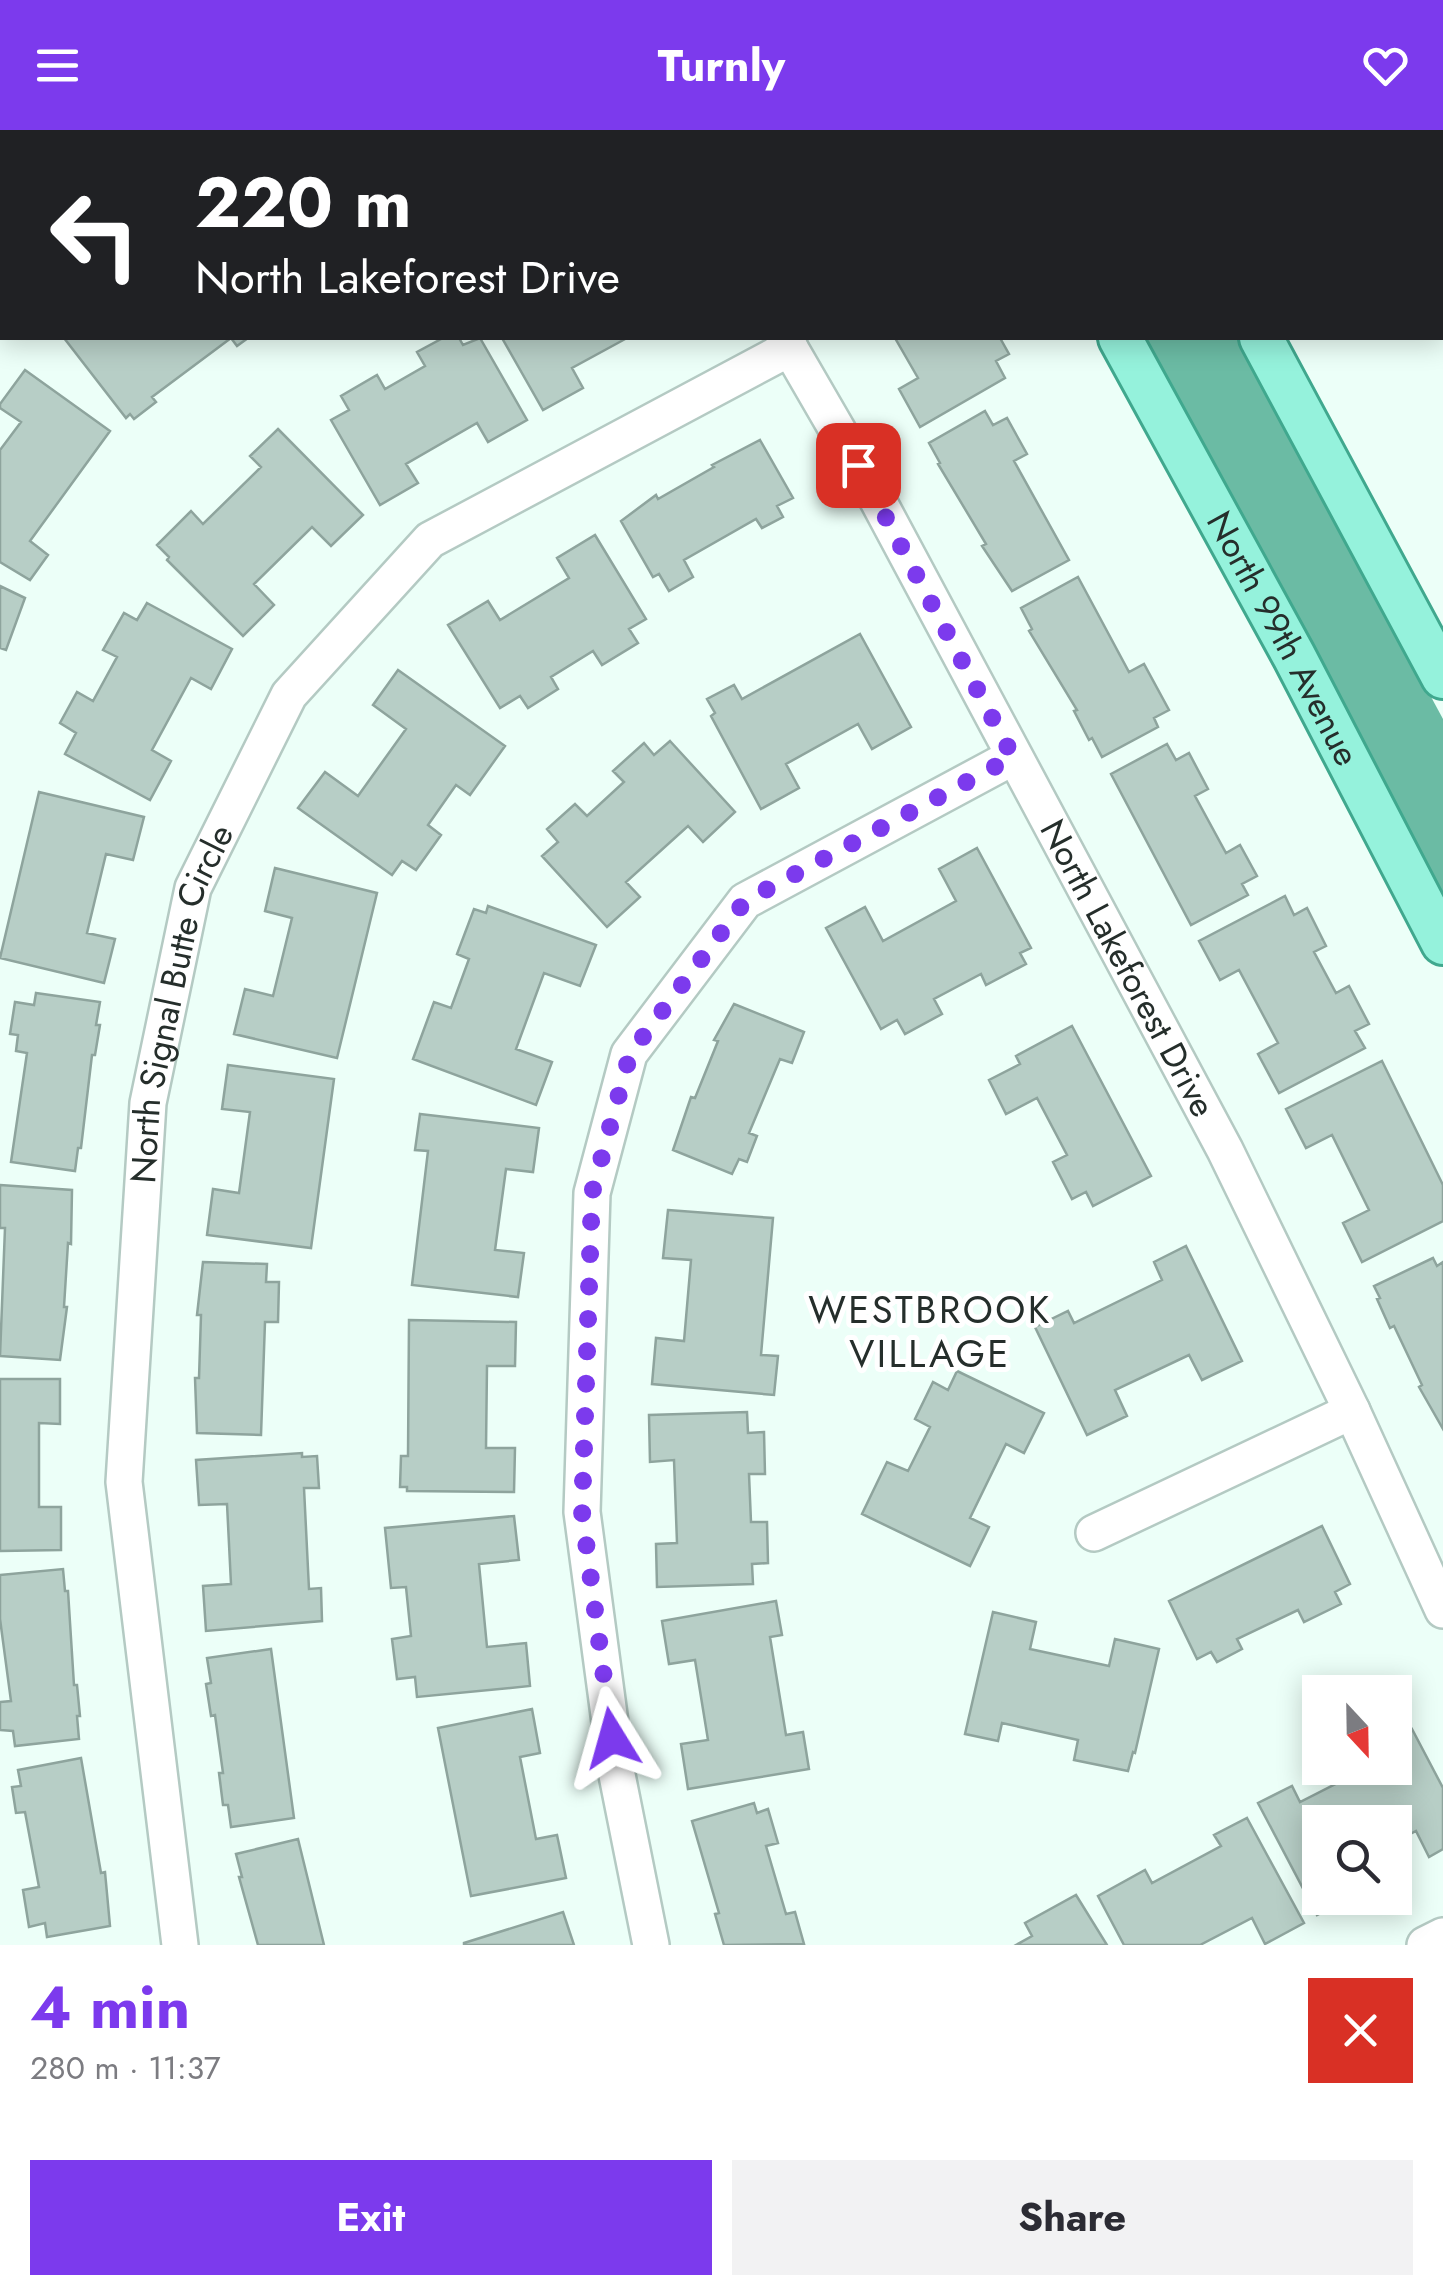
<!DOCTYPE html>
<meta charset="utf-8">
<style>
:root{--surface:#fff;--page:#f2f2f3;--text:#2b2b33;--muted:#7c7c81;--accent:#7c3aed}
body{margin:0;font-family:Jost,sans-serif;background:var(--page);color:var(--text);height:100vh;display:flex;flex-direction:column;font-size:38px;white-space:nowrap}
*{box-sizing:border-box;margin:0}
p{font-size:32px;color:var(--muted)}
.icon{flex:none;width:55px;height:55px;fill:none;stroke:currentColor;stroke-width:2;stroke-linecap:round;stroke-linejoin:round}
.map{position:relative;height:1815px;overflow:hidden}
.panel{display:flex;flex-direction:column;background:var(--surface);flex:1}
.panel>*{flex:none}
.guide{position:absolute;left:0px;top:0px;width:1445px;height:210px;box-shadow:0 5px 25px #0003;background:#202124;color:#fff;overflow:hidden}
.needle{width:65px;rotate:158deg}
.buttons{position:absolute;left:1302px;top:1545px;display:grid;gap:20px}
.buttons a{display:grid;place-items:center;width:110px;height:110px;border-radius:0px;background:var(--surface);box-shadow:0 5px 25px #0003;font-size:50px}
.pin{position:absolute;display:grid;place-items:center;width:85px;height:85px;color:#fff;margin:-42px;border-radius:20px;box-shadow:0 5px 15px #0006}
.me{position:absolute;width:110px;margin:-55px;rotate:352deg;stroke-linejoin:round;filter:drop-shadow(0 0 8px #0008)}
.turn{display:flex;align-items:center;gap:35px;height:210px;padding:0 30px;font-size:45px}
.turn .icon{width:130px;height:130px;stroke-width:2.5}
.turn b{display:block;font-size:70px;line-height:85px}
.round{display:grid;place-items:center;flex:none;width:105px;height:105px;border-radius:0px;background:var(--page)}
.head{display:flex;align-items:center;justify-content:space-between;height:170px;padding:0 30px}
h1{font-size:60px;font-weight:700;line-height:75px;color:var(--accent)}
.primary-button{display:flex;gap:20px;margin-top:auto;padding:20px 30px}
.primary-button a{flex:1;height:115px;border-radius:0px;background:var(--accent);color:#fff;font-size:40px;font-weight:700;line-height:115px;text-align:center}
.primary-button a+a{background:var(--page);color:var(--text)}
header{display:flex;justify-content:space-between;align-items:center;height:130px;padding:0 30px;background:var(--accent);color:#fff;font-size:45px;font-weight:700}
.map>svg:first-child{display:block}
.water{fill:#6bbba4}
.building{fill:#b7cec6;stroke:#8ea49d;stroke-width:2.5}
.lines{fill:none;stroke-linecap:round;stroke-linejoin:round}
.minor-casing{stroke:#b4cac3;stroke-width:40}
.major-casing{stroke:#40a88e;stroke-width:48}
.minor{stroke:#fff;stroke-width:35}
.major{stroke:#95f2dc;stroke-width:42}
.route{stroke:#7c3aed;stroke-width:18;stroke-dasharray:0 32.4}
.labels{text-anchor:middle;stroke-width:10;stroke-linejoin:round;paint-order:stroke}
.street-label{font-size:35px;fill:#252e2b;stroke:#fff}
.neighbourhood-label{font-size:38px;letter-spacing:2.5px;fill:#252e2b;stroke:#fff}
</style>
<header><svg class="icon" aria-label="menu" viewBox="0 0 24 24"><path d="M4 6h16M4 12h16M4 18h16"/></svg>Turnly<svg class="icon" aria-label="heart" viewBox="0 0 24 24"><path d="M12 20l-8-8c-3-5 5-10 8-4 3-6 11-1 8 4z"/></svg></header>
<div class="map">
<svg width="1443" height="1815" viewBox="0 0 1443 1815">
<rect width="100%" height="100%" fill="#ecfff8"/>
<path class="water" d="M 1142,208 L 1237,208 L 1443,589 L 1443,770 Z"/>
<path class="building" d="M 385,0 L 583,0 L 584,2 L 386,2 Z
M 64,208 L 248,208 L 237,216 L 231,208 L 152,267 L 156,272 L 134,289 L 130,284 L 126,288 Z
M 443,208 L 459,208 L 463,215 L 480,208 L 527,290 L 488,312 L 477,293 L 406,334 L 418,353 L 380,375 L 331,290 L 349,280 L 341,266 L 377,245 L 385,259 L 425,236 L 417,222 Z
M 502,208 L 627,208 L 572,238 L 583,258 L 543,280 Z
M 895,208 L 1000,208 L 1009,224 L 996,231 L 1005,248 L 920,297 L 899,259 L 918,248 Z
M 25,240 L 110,301 L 30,411 L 48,425 L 30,450 L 0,432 L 0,320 L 21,292 L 0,278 L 0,274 Z
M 985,281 L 993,295 L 1007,288 L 1027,324 L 1014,331 L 1069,430 L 1012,461 L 982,416 L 986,414 L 938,334 L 940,333 L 929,313 Z
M 278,299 L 363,385 L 331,416 L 312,397 L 254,454 L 274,475 L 243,506 L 167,430 L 169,427 L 157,415 L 191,381 L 203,394 L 261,337 L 250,326 Z
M 760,310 L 793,368 L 777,376 L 783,387 L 762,398 L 756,389 L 684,430 L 693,447 L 669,461 L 659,444 L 653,447 L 621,391 L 656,365 L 658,369 L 714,337 L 712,335 Z
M 595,405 L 646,489 L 629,499 L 638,513 L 602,535 L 593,521 L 551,547 L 558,559 L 528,578 L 520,566 L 500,578 L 448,495 L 488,471 L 500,490 L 569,448 L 557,428 Z
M 1078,447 L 1129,542 L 1144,534 L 1169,580 L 1154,588 L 1158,597 L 1102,627 L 1092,608 L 1089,610 L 1074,581 L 1077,580 L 1029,501 L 1032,499 L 1021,478 Z
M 0,456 L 25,468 L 6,520 L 0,518 Z
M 147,473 L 232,519 L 211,559 L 191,548 L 152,620 L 171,631 L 150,670 L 65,624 L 76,603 L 60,593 L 77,562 L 93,571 L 117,527 L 103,520 L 124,483 L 137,490 Z
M 860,504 L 911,597 L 872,619 L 858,594 L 786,634 L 799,658 L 761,679 L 711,586 L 715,583 L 707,569 L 734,555 L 742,569 Z
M 398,540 L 505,616 L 470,665 L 456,655 L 428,695 L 441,705 L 416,740 L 402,731 L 392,745 L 298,678 L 325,642 L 358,666 L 406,599 L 373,575 Z
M 670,611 L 735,682 L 703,712 L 688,696 L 626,752 L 640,767 L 607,797 L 542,726 L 558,712 L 547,699 L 575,674 L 587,686 L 624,652 L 613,641 L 644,613 L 654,625 Z
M 1167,614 L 1176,630 L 1189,623 L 1208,659 L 1195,666 L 1226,723 L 1240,715 L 1257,746 L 1242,754 L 1248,765 L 1191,795 L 1111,644 Z
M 39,662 L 144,687 L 133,730 L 106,724 L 87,803 L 115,809 L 104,853 L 0,828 Z
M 977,718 L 1031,818 L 1020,823 L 1026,834 L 986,855 L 981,844 L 934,869 L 942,884 L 905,904 L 897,890 L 881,899 L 826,798 L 865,777 L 883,811 L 956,771 L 939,739 Z
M 275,738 L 377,763 L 337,928 L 234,904 L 245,859 L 273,866 L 292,788 L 265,781 Z
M 1285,766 L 1294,785 L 1307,778 L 1326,816 L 1314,822 L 1336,863 L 1349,856 L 1369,894 L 1355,901 L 1365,918 L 1279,963 L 1258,924 L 1278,913 L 1239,840 L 1220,850 L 1199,811 Z
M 488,776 L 596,815 L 580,856 L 544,843 L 516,919 L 552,932 L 536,975 L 413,929 L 434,872 L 451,878 L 469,829 L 457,824 L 474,779 L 486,783 Z
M 36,863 L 100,872 L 96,895 L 100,895 L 95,925 L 92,925 L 81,1018 L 78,1018 L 75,1041 L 11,1032 L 27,923 L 16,921 L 18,905 L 10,904 L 15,872 L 34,875 Z
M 734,874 L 804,902 L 792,933 L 780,929 L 749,1003 L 757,1006 L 747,1032 L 739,1029 L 732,1044 L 673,1020 L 691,967 L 695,968 L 718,911 L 714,910 Z
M 1072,896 L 1151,1046 L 1093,1076 L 1086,1062 L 1072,1069 L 1053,1032 L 1067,1025 L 1037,968 L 1006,984 L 989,950 L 1020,934 L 1016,926 Z
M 1382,931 L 1443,1055 L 1443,1091 L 1362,1132 L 1343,1093 L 1369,1080 L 1332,1005 L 1306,1018 L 1286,979 Z
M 228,935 L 334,949 L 311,1118 L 207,1105 L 213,1059 L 239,1063 L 250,982 L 222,979 Z
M 420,984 L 539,998 L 533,1042 L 506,1039 L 495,1120 L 524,1123 L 518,1167 L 412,1155 L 428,1021 L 415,1020 Z
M 0,1055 L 72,1060 L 71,1114 L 68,1113 L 64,1177 L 67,1177 L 60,1230 L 0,1226 L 5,1098 L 0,1098 Z
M 668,1080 L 773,1088 L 761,1225 L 778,1226 L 774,1265 L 652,1254 L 656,1208 L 684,1211 L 691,1130 L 663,1128 Z
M 1186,1116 L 1242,1231 L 1202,1250 L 1189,1225 L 1115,1260 L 1127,1286 L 1087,1305 L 1035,1197 L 1068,1181 L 1074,1193 L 1162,1150 L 1154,1132 Z
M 1433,1128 L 1437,1136 L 1443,1132 L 1443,1299 L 1419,1257 L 1422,1255 L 1394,1196 L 1390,1198 L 1377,1169 L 1380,1168 L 1374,1156 Z
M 203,1132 L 267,1134 L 266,1152 L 279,1152 L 278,1192 L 265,1192 L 261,1305 L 197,1303 L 195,1248 L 199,1248 L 201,1185 L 197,1185 Z
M 409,1190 L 516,1192 L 515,1236 L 487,1236 L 486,1318 L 515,1318 L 514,1362 L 407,1361 L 407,1357 L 400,1357 L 401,1326 L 408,1326 Z
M 957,1241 L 1044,1283 L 1024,1323 L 1006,1314 L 970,1388 L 989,1397 L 970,1436 L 862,1384 L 887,1332 L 908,1341 L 930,1297 L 915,1289 L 933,1252 L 948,1260 Z
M 0,1249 L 60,1249 L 60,1294 L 39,1293 L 39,1377 L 61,1377 L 61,1420 L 0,1421 Z
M 747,1282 L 748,1303 L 764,1302 L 765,1344 L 749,1344 L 751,1392 L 767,1392 L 768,1433 L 752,1434 L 753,1454 L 657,1457 L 656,1414 L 677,1413 L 674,1330 L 650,1332 L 649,1285 Z
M 302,1323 L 302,1327 L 317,1326 L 319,1358 L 304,1358 L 309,1459 L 321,1458 L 322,1491 L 206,1501 L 203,1456 L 231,1454 L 227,1374 L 199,1375 L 196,1330 Z
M 514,1386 L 519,1430 L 479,1434 L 487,1517 L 526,1513 L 530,1556 L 417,1567 L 415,1547 L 397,1549 L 392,1509 L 411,1506 L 406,1457 L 391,1458 L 385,1398 Z
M 1322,1396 L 1350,1454 L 1335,1462 L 1341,1474 L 1304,1492 L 1298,1480 L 1237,1509 L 1242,1519 L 1217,1532 L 1211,1522 L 1197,1529 L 1169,1471 Z
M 63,1439 L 65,1461 L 68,1461 L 74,1555 L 77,1555 L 80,1586 L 77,1586 L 79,1609 L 15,1616 L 13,1601 L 0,1600 L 0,1572 L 11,1571 L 0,1489 L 0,1445 Z
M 776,1471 L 782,1505 L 770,1507 L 786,1605 L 803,1602 L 809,1639 L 688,1659 L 681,1614 L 708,1610 L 695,1530 L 669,1534 L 662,1491 Z
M 993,1482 L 1036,1492 L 1030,1519 L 1109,1536 L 1115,1509 L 1159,1519 L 1135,1623 L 1133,1622 L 1128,1641 L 1074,1630 L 1078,1610 L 1002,1593 L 998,1611 L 965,1604 Z
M 271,1519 L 294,1688 L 231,1697 L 228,1675 L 223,1675 L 219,1643 L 223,1643 L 215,1585 L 211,1586 L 206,1554 L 211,1553 L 207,1528 Z
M 532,1579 L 540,1623 L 520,1627 L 536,1709 L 557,1705 L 566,1748 L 471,1766 L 438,1598 Z
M 1412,1599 L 1443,1658 L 1443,1719 L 1429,1727 L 1416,1701 L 1395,1712 L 1395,1692 L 1320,1692 L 1320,1768 L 1350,1768 L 1317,1785 L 1258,1673 L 1292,1656 L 1300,1672 L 1367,1638 L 1395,1638 L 1395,1608 Z
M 81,1628 L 101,1743 L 105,1742 L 110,1796 L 47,1807 L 45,1793 L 29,1797 L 23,1760 L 39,1757 L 25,1682 L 16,1683 L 12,1657 L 21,1656 L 18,1640 Z
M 754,1673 L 757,1683 L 768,1679 L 778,1713 L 766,1716 L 786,1784 L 795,1782 L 804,1814 L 724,1815 L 715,1784 L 719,1783 L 692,1691 Z
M 1247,1688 L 1304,1793 L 1265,1814 L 1252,1788 L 1200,1815 L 1124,1815 L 1098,1766 L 1145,1740 L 1152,1753 L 1221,1716 L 1214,1705 Z
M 298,1709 L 324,1815 L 258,1815 L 239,1747 L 242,1747 L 236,1724 Z
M 1076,1765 L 1107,1815 L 1016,1815 L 1032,1806 L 1025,1793 Z
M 563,1782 L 574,1815 L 464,1815 L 464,1813 Z"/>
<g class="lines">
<defs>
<g id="minor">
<path d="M 666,0 L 667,2"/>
<path d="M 223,2 L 227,0"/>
<path d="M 0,144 L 2,142"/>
<path id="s1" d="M 784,208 L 875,365 L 1225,1020 L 1352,1281 L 1443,1480"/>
<path d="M 1094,1403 L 1352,1281"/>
<path id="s2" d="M 180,1815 L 124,1352 L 148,973 L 193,758 L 289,565 L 430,410 L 790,218"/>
<path d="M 651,1815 L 617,1645 L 582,1382 L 592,1063 L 629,924 L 745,771 L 1013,627"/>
<path d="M 1425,1815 L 1443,1806"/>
</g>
<g id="major">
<path d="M 999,0 L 1000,2"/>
<path d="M 1146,0 L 1147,2"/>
<path id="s3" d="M 1120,208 L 1294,526 L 1443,813"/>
<path d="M 1261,208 L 1443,547"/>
</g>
</defs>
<use href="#minor" class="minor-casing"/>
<use href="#major" class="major-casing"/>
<use href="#minor" class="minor"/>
<use href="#major" class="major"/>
</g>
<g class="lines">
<path class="route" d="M 612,1608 L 582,1382 L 592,1063 L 630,924 L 745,771 L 1013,627 L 858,335"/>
</g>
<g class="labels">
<g class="street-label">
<text dy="12" stroke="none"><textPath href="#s3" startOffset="342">North 99th Avenue</textPath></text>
<text dy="12" stroke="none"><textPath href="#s1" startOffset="718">North Lakeforest Drive</textPath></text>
<text dy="12" stroke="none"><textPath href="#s2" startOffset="950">North Signal Butte Circle</textPath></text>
</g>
<g class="neighbourhood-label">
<text x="930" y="1193">WESTBROOK<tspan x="930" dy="44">VILLAGE</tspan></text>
</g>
</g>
</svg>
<div class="buttons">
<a><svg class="needle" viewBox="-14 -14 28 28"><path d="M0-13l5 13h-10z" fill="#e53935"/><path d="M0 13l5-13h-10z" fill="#7c7c81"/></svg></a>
<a><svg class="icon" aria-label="search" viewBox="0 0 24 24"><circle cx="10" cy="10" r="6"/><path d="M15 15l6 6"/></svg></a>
</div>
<div class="pin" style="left:858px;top:335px;background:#d93025"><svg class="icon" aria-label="arrive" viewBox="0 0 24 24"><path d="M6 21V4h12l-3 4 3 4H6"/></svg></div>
<svg class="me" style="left:612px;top:1608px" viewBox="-20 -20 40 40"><path d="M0-17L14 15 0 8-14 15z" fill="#7c3aed" stroke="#fff" stroke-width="4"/></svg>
<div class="guide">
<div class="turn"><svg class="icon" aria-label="left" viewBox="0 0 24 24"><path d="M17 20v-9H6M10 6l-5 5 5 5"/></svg><div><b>220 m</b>North Lakeforest Drive</div></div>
</div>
</div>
<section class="panel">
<div class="head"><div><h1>4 min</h1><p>280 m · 11:37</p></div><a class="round" style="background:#d93025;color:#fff"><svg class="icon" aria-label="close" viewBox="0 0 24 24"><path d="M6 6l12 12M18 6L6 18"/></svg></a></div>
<div class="primary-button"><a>Exit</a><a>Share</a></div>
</section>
